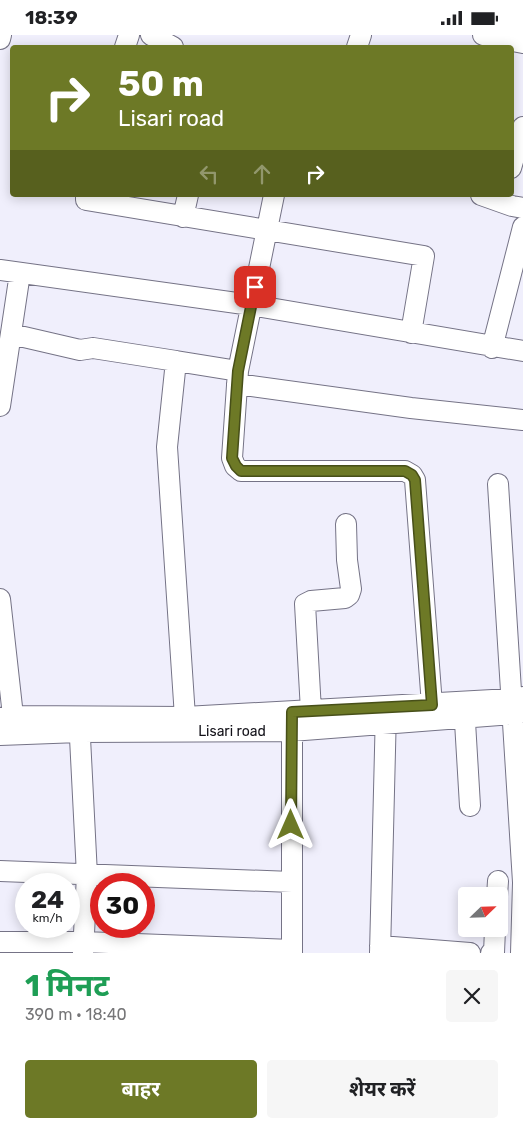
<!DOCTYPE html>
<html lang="hi">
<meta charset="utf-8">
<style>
:root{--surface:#fff;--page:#f6f6f6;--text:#202124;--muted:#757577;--accent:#6d7926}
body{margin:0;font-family:Rubik,"Noto Sans Devanagari",sans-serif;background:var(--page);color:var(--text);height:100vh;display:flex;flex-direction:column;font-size:19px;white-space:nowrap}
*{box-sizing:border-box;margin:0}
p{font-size:16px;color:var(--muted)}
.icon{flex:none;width:28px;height:28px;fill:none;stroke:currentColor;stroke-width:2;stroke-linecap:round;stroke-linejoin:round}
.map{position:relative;height:918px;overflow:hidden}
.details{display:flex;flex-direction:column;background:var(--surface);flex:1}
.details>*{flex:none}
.guide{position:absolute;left:10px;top:10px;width:504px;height:152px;border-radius:5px;box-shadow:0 2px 12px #0003;background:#6d7926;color:#fff;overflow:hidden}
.needle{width:32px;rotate:67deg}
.buttons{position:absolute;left:458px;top:852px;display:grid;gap:10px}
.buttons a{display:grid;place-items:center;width:50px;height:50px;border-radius:5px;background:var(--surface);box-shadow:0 2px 12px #0003;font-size:25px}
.speed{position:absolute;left:15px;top:838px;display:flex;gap:10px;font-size:25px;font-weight:700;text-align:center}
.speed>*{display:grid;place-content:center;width:65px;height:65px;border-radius:50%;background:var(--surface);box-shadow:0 2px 12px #0003;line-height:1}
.speed small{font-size:12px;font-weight:400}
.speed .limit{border:8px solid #d22;background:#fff;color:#111}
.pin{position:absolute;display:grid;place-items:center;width:42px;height:42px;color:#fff;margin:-21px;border-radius:10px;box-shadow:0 2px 8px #0006}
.me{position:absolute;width:55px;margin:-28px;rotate:0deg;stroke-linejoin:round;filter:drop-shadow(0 0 4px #0008)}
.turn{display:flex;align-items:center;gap:18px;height:105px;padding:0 25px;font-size:22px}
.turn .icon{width:65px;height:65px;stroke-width:2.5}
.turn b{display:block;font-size:35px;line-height:42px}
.lanes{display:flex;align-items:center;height:48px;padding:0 25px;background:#0003;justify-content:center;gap:25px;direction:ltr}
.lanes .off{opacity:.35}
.round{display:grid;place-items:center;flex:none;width:52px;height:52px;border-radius:5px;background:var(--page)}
.summary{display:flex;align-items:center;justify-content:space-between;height:85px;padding:0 25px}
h1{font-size:30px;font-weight:700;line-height:38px;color:#1e9e55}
.cta{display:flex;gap:10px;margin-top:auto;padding:10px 25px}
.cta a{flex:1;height:58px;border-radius:5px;background:var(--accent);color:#fff;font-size:20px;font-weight:700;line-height:58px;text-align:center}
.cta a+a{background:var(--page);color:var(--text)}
.status{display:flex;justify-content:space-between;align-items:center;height:35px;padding:0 25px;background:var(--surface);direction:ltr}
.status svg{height:14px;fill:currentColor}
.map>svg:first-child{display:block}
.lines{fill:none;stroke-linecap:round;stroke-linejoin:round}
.minor-casing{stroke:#757386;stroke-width:22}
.minor{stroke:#fff;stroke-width:20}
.route-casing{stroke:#474f19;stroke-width:12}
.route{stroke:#6d7926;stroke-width:9}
.labels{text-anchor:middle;stroke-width:5;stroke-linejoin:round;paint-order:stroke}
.street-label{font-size:14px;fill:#121118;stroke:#fff}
</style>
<div class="status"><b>18:39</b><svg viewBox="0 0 49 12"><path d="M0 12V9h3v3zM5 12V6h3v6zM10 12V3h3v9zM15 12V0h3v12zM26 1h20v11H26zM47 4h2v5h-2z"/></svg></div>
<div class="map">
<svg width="523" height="918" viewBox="0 0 523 918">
<rect width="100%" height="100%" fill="#f0effc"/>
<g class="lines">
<defs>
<path id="minor" d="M 151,0 L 173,12
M 483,0 L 523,8
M 0,4 L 1,0
M 125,12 L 129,0
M 357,12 L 361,0
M 511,133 L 523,92
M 86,160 L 86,165 L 424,221 L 411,298
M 481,160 L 512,171 L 523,173
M 183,182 L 188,160
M 0,235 L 251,270 L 523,316
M 11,299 L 80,315 L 93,313 L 176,326
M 492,313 L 523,192
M 238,336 L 232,423 L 235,431 L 241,436 L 405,436 L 412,440 L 415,445 L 432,670
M 237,349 L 411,373 L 523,385
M 0,371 L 20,238
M 498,449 L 523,847
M 0,564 L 13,681
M 464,670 L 470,771
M 311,676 L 305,569 L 311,566 L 345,563 L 349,560 L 351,554 L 347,525 L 346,489
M 185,682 L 167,412 L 176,326 L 238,336 L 274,160
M 0,683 L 13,681 L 185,682 L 512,664 L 523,662
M 79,683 L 87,840 L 83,918
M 0,700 L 79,697 L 291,696 L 513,679 L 523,677
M 0,836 L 292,847
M 497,861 L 498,846
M 0,907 L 83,907 L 292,915
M 380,911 L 470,918
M 292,918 L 292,684
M 380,918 L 386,675
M 491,918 L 494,918 L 495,894
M 521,918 L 523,848"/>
</defs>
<use href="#minor" class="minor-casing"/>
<use href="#minor" class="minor"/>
</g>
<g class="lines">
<defs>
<path id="route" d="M 255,252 L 238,336 L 232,423 L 236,431 L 241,436 L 405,436 L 412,440 L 415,445 L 432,670 L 292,677 L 291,790"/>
</defs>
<use href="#route" class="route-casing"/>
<use href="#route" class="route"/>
</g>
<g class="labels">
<g class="street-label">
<text x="232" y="701">Lisari road</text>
</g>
</g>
</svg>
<div class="buttons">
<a><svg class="needle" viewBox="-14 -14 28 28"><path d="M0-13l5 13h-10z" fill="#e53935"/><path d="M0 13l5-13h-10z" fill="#757577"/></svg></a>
</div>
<div class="speed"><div>24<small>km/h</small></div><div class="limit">30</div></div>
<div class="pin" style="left:255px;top:252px;background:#d93025"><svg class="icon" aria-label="arrive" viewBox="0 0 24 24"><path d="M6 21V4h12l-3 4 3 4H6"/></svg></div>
<svg class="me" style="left:291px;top:790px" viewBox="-20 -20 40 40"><path d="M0-17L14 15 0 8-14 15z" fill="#6d7926" stroke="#fff" stroke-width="4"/></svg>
<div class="guide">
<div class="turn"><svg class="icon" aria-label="right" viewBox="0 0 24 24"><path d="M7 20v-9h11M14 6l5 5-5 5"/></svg><div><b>50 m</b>Lisari road</div></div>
<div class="lanes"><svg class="icon off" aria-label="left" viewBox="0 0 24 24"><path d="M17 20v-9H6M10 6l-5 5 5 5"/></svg><svg class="icon off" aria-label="ahead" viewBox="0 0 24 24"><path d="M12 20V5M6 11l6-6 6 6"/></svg><svg class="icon" aria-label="right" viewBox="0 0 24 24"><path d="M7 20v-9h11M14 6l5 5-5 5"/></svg></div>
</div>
</div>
<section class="details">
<div class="summary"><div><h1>1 मिनट</h1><p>390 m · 18:40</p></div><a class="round"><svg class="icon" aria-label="close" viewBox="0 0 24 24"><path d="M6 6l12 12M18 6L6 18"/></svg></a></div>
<div class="cta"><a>बाहर</a><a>शेयर करें</a></div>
</section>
